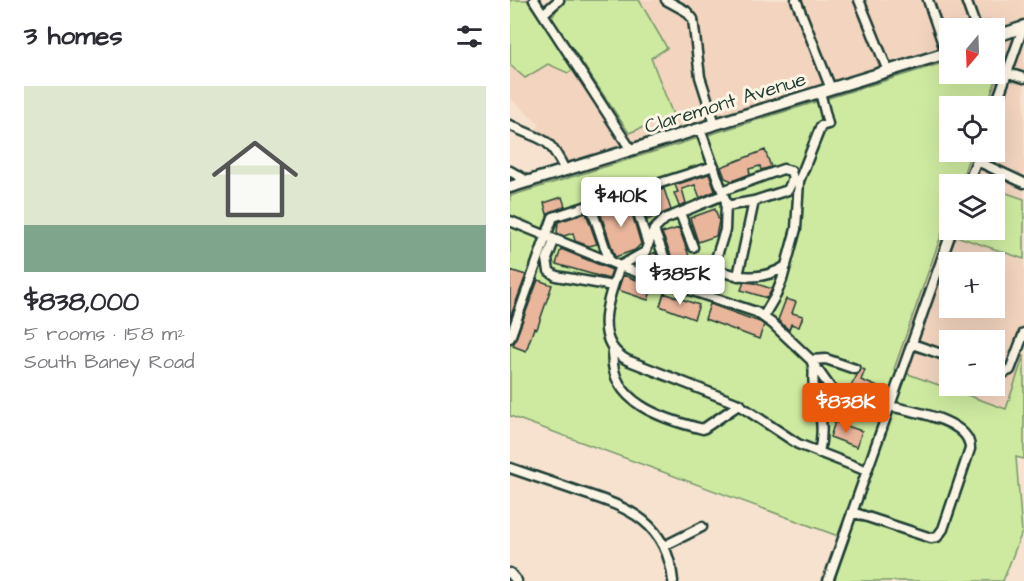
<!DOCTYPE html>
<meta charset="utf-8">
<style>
body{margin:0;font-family:"Architects Daughter",sans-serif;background:#f7f7f7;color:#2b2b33;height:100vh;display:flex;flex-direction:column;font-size:22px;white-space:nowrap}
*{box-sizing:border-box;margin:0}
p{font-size:20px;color:#7c7c81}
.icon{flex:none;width:33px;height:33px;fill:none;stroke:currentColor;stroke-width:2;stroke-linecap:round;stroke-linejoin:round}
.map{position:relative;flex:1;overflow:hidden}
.panel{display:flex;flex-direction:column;background:#fff;width:510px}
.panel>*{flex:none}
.needle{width:39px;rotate:199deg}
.controls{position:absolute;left:429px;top:18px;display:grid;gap:12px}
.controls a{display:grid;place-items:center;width:66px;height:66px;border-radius:0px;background:#fff;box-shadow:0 6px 24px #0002;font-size:30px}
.price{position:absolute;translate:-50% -51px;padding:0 14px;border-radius:6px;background:#fff;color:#222;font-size:20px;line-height:39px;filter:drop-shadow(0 2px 3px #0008)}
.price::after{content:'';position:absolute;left:50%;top:36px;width:18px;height:14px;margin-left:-9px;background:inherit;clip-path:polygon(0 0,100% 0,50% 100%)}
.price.selected{background:#ea580c;color:#fff}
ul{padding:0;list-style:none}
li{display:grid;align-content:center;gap:12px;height:318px;padding:0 24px}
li+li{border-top:2px solid #e1e1e2}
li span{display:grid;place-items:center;height:186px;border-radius:0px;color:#555}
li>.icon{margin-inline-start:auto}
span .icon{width:108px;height:108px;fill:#fffc;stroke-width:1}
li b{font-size:26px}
h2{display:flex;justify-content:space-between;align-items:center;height:72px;padding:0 24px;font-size:26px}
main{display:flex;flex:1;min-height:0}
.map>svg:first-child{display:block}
</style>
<main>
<section class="panel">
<h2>3 homes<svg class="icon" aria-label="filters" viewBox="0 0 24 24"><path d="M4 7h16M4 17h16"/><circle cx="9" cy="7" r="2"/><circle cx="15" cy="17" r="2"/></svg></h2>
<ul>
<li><span style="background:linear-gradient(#dfe7d0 75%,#7fa58c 0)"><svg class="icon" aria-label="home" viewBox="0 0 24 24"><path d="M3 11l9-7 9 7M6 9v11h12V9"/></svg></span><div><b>$838,000</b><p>5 rooms · 158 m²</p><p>South Baney Road</p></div></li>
</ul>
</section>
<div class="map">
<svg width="514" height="581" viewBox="0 0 514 581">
<rect width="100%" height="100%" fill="#f6e2cf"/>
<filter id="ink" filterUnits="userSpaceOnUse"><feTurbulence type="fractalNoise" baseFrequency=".0167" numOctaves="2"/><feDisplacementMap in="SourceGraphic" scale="12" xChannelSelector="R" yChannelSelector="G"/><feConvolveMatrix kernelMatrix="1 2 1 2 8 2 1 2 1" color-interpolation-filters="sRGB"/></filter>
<g filter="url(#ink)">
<path fill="#f2d4bf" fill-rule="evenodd" d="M129,0H514V199L485,189L484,184H471L452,178L461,152H484V106H477L495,52L488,46L485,47L484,28H440L439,61L64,176L45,142L27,129L30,124L0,98V65L15,78L38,64L58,73L64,69L110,136L163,115L141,58L157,48Z
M433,231L514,259V355L496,409L383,369ZM440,262H484V308H440ZM440,340H484V386H440Z"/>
<path fill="#ceeaa0" stroke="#76946a" stroke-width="1.5" d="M0,0H17L64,69L58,73L38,64L15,78L0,65Z
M56,0H129L157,48L141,58L163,115L119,133L42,18L50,4Z
M488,46L495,52L477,106H440V152H461L450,184H440L439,213L384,369L496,409L514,355V459L506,457L512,532L493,581H324L339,540L0,416V196L439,61L440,74H484L485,47Z
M485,189L514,199V259L443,235L445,230H484Z"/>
<path fill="#e9b59b" stroke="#1f3d34" stroke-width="1.5" d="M255,150L261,167L251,170L250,166L239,169L240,174L222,181L215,178L211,167Z
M199,174L205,191L190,198L185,185L172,189L176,203L169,206L164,193L168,192L165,185Z
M154,189L161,210L137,220L131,199L134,198L133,195Z
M52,197L55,206L37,214L34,203Z
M118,200L131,244L125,250L105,257L89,209Z
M205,209L209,221L206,236L188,242L180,218Z
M76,213L87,244L79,246L65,241L63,233L54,236L47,233L48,222Z
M169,228L184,270L169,275L152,233Z
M51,249L102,270L99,279L46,264Z
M145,252L151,266L136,269L133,260Z
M0,270L16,275L0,318Z
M113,275L143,286L138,300L108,290Z
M28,280L42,285L27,329L24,328L16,351L3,346Z
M234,282L244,283L262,289L257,298L231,290Z
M154,293L189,305L184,319L150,306Z
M276,299L286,302L282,313L293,316L289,327L281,324L279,330L268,320Z
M200,304L250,322L254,325L249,339L195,319Z
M351,368L355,370L351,380L368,387L364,397L340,388Z
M325,422L352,431L347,447L320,437Z"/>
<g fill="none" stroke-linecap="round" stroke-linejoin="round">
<g stroke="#1f3d34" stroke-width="13">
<path id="minor" d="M24,0L121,150
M156,0L176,11L183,19L190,77L205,124
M286,0L321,89
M349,0L378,71
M418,0L436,53
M456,0L466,28
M33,14L49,0
M498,73L514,78
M484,110L514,25
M0,125C34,143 36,132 55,170
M190,129L216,202L215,230L204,265L196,273L160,284L110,266C99,296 81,341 117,360L226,403L288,444L357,471
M467,161L514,183
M0,171L19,182
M458,184L470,152
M212,191L273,169L281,171L283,179L278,190L244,201L216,206
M122,193L138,245
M80,204L100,262
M170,213L183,247
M0,221L110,266L135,252L144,230L155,219L213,195
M144,230L164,283
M44,241L37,259L39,271L46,276L103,286
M201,269C228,277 251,282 276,266
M228,276L244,201
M161,284L246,312L263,324L301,360C306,369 302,377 304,387C310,414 315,426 309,453
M253,317L266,295L272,280L286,229L289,181L311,126L318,124L310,92
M0,338L43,217L204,166
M402,344L440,357
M103,350C97,402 152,419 193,429L230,404
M301,360L316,359L345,369
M305,366L327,397L376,415
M484,371L493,373L500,370L514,333
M0,468C23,476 47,484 70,492C120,508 157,522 163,581
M342,512L421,538L427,537L433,529L460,449C461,420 402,411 379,406
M154,546L192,527
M0,573L7,581
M318,581L442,230"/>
</g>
<g stroke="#1f3d34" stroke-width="15">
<path id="major" d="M484,37L514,27
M0,187L440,52"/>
</g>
<use href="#minor" stroke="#fcf5e5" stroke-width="8"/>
<use href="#major" stroke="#fcf5e5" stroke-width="10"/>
</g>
</g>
<g text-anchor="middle" stroke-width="6" stroke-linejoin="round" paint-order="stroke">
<g font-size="20" fill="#1f3d34" stroke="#fcf5e5">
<text transform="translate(215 102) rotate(-17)" y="7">Claremont Avenue</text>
</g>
</g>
</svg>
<div class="controls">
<a><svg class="needle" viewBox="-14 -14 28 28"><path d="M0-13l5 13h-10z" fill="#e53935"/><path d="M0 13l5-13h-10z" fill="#7c7c81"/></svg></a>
<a><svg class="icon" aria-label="locate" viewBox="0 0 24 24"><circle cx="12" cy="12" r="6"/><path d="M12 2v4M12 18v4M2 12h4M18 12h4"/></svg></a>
<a><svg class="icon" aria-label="layers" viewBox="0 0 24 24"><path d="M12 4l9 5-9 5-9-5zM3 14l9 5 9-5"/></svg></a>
<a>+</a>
<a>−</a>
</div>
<b class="price" style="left:111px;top:228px">$410K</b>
<b class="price" style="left:170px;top:306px">$385K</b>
<b class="price selected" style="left:336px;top:434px">$838K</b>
</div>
</main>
